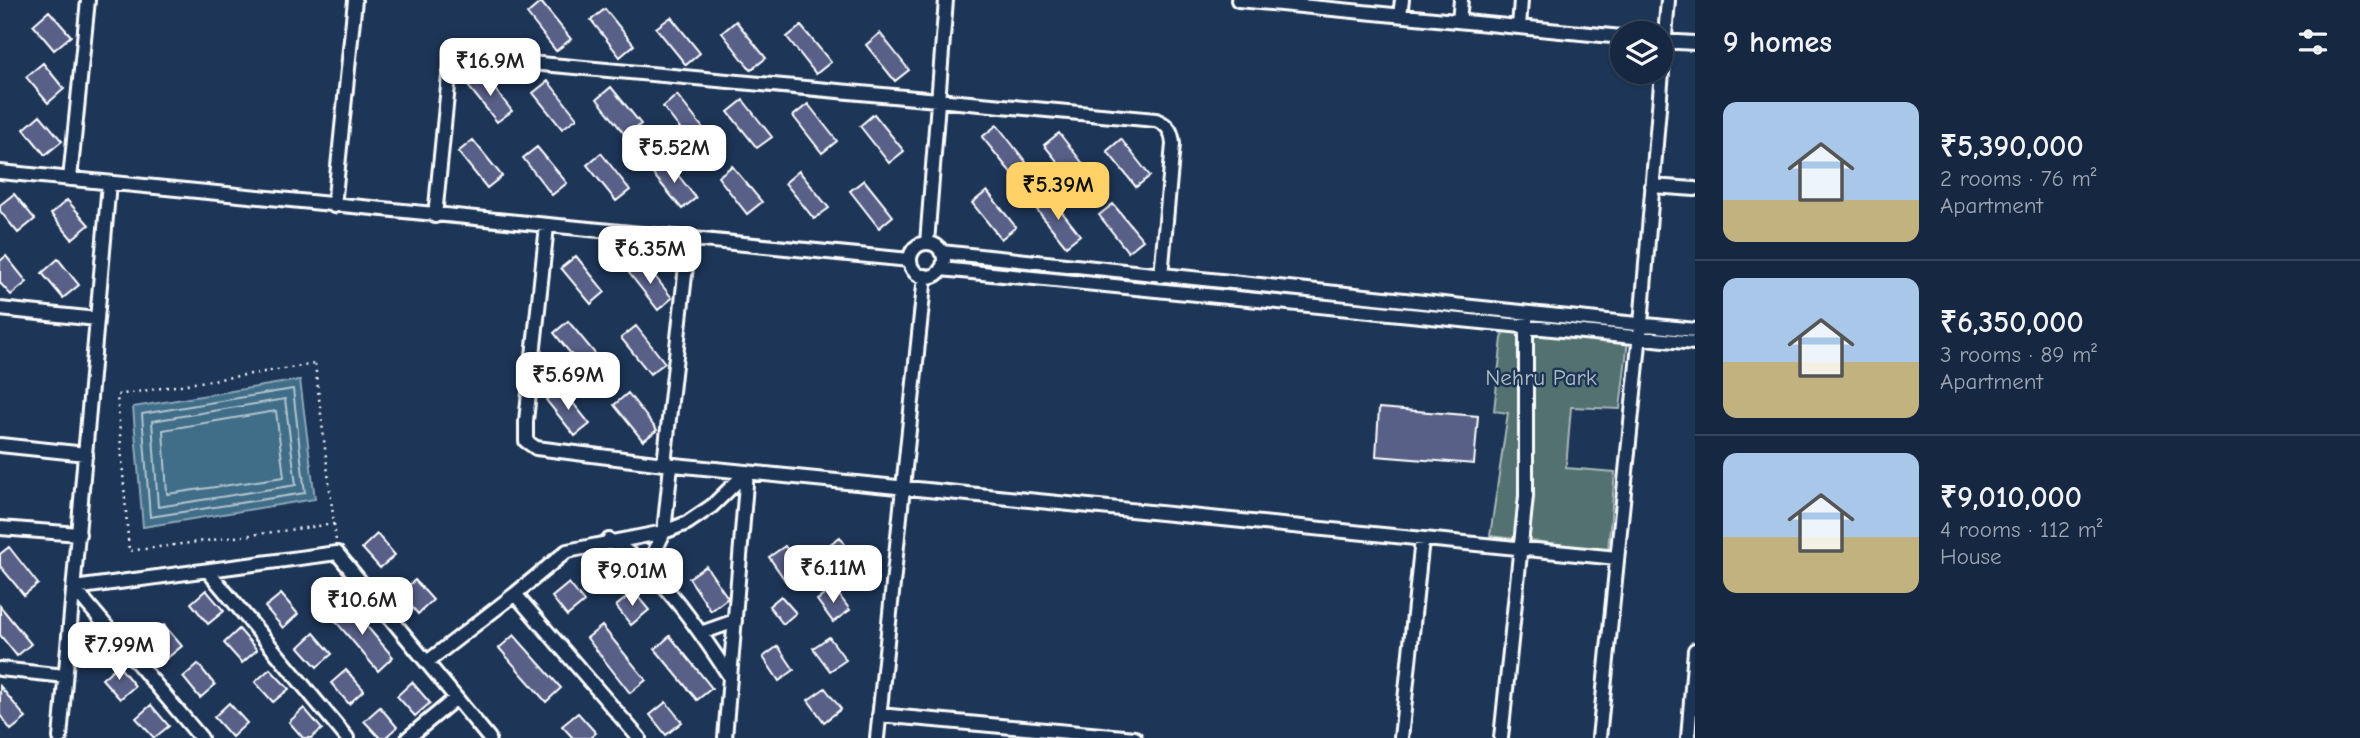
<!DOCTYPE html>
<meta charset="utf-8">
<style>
body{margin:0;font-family:"Comic Neue",sans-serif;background:#1f3048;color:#f1f3f6;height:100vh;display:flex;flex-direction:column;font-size:26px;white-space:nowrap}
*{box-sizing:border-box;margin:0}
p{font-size:23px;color:#9ea6b1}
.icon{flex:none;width:38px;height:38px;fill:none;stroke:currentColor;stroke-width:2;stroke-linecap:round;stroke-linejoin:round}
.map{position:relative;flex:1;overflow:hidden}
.details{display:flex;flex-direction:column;background:#162841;width:665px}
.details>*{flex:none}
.buttons{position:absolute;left:1610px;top:21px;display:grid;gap:14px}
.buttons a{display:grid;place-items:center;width:63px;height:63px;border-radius:50%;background:#162841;box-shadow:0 2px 5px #0004,0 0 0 2px #35445a;font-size:35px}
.price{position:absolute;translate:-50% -60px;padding:0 16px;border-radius:14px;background:#fff;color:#222;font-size:23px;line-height:46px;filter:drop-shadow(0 2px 4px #0008)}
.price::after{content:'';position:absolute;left:50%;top:42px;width:21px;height:16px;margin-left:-10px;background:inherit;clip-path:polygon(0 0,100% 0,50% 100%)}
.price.active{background:#ffd166;color:#111}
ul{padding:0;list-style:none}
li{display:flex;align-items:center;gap:21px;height:175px;padding:0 28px}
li+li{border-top:2px solid #35445a}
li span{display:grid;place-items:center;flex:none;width:196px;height:140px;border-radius:14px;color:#555}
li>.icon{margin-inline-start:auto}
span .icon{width:84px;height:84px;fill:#fffc;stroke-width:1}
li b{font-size:30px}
h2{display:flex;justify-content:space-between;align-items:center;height:84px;padding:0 28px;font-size:30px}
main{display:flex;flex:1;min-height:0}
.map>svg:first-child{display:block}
</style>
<main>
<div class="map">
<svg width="1695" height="738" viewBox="0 0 1695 738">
<rect width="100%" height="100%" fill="#1d3557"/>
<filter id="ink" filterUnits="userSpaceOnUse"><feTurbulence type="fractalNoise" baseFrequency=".0143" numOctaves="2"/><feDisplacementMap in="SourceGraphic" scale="14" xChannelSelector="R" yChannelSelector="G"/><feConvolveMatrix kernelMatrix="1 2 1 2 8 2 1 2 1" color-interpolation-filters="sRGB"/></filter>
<g filter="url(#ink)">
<path fill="#537170" stroke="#a9b8b8" stroke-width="2" d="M1503,329L1628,340L1620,409L1571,407L1566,468L1615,472L1608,550L1490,536L1508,413L1494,411Z"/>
<path fill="#416d88" stroke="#8da7b8" stroke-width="2" d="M300,380L315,499L143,527L133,407Z"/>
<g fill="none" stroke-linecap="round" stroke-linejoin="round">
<path stroke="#b3c5cf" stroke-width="2" d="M293,389L305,493L150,517L142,414Z
M285,399L296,485L158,507L152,421Z
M276,411L284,477L167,494L163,430Z"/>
</g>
<path fill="#596188" stroke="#fff" stroke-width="2" d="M541,2L571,39L556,51L527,14Z
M605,9L634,45L620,57L591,20Z
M49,11L71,36L54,50L33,25Z
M671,17L700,53L686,65L656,28Z
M736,21L766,58L751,70L722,33Z
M801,26L831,62L816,74L787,37Z
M880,33L909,70L895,81L866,45Z
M43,63L64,89L48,103L26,77Z
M483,74L512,111L497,122L468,86Z
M548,81L577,118L562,129L533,93Z
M611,87L641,124L626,136L597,99Z
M677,95L706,132L692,144L663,107Z
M743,100L772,137L757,148L728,112Z
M808,104L837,141L822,153L793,116Z
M874,114L904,151L889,163L860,126Z
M40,115L62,141L45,155L24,129Z
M997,125L1026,162L1012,174L982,137Z
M1059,133L1088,170L1073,181L1044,145Z
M1121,139L1150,176L1136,187L1107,151Z
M473,140L502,176L487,188L458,152Z
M537,147L567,183L552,195L523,158Z
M601,153L630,190L616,201L587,165Z
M667,161L696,198L682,209L652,173Z
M732,166L762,202L747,214L718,177Z
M799,171L829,208L814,219L785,183Z
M864,180L893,216L879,228L850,191Z
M987,191L1016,227L1001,239L972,203Z
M14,194L35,219L18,233L0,211V205Z
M1051,198L1080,235L1066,246L1037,210Z
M67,200L89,225L72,239L51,214Z
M1113,204L1143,240L1128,252L1099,215Z
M6,256L27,282L11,295L0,283V261Z
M576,256L605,292L591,304L561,268Z
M58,259L79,285L63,298L42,273Z
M643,261L672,298L658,310L629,273Z
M568,321L598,357L583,369L554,333Z
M636,326L665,363L650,374L621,338Z
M561,388L590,424L575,436L546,400Z
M628,393L657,430L643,441L614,405Z
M1379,408L1478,416L1474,464L1376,456Z
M377,534L395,555L380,568L362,548Z
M840,537L854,558L837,571L822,550Z
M785,546L801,569L785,580L769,557Z
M9,547L38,584L24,595L0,566V554Z
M706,566L728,598L711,611L689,578Z
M415,580L433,600L418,614L400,593Z
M569,583L584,602L567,616L552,597Z
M834,588L850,610L833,622L817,600Z
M206,590L224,611L208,624L191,603Z
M634,592L649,610L631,625L616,606Z
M281,594L298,614L283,628L265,607Z
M781,596L796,613L783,624L769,606Z
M347,603L393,657L378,671L331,616Z
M0,606L31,644L17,656L0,635Z
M164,625L182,646L166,659L149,638Z
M602,626L646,680L630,693L587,638Z
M239,629L257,650L242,663L224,643Z
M314,633L332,654L317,667L299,647Z
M514,635L561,688L546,702L499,648Z
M670,636L712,688L697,700L655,649Z
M829,637L846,660L830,671L813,648Z
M778,646L794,670L779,681L763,657Z
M198,664L215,685L200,698L183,677Z
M118,665L135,686L120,699L102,679Z
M270,669L289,689L273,702L255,682Z
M346,670L364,690L349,704L331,683Z
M412,682L430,703L415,716L397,696Z
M0,686L26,718L11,730L0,715Z
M825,688L841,709L824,722L808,700Z
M666,702L682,722L666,735L650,715Z
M229,703L247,723L232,737L214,717Z
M151,705L169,726L154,738L136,718Z
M380,707L397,727L385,738H380L364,721Z
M304,708L322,729L311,738H303L289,722Z
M578,713L596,733L590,738H573L562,726Z"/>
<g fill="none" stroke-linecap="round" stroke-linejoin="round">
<g stroke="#fff" stroke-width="18">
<path id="street" d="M1238,0L1622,37
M1400,15L1402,0
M1459,21L1461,0
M1519,27L1521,0
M1661,41L1695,43
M0,172L910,260
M70,179L88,0
M1652,186L1695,189
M334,206L355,0
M435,216L449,76L454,60L465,57L1156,120C1168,125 1172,131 1173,144L1161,276
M547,226L526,421V441L536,448L664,464
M689,239L664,464L1617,558
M927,243L946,0
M910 260a17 17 0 1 1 34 0a17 17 0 1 1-34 0Z
M941,252L1695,330
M941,269L1695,343
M0,309L97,319
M0,445L86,454
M0,528L79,534
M609,540C658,567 700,631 730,677
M646,570L664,532L671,465
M208,571L347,738
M515,594L567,551L664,532L687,523L712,506L747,472
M701,633L735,621
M427,662L515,594L639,738
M0,669L65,676
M879,715L1135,738
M60,738L109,183
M201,738L74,588L337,553L489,738
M408,738L456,698
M725,738L747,472
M877,738L925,276
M1401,738L1422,539
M1501,738L1526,496V320
M1599,738L1641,324L1668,0
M1688,738L1695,650"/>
</g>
<path stroke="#fff" stroke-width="2.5" stroke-dasharray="2 5" stroke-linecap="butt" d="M315,364L334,524L129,551L117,395Z
M334,524L336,541"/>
<use href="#street" stroke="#1d3557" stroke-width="12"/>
</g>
</g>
<g text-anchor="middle" stroke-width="5" stroke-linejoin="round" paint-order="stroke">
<g font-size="23" fill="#b2bfbf" stroke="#1d3557">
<text x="1541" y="385">Nehru Park</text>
</g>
</g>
</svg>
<div class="buttons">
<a><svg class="icon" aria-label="layers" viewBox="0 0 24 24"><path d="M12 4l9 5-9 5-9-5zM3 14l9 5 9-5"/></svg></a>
</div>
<b class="price" style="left:490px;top:98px">₹16.9M</b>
<b class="price" style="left:674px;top:185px">₹5.52M</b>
<b class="price active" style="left:1058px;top:222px">₹5.39M</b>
<b class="price" style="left:650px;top:286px">₹6.35M</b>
<b class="price" style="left:568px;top:412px">₹5.69M</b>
<b class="price" style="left:833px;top:605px">₹6.11M</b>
<b class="price" style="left:632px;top:608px">₹9.01M</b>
<b class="price" style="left:362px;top:637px">₹10.6M</b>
<b class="price" style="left:119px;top:682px">₹7.99M</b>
</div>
<section class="details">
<h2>9 homes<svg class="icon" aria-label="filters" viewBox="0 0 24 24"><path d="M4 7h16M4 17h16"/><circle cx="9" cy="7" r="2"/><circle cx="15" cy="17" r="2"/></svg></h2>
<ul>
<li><span style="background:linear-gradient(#a9c7e8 70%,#c2b280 0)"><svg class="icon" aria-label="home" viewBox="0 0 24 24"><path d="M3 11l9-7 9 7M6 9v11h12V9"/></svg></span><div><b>₹5,390,000</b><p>2 rooms · 76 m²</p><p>Apartment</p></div></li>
<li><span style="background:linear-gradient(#a9c7e8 60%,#c2b280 0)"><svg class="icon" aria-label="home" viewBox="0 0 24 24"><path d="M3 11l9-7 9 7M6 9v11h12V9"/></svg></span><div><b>₹6,350,000</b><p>3 rooms · 89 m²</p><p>Apartment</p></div></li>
<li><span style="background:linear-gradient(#a9c7e8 60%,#c2b280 0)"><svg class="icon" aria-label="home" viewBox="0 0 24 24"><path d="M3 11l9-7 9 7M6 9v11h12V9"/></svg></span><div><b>₹9,010,000</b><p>4 rooms · 112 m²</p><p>House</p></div></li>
</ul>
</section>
</main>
